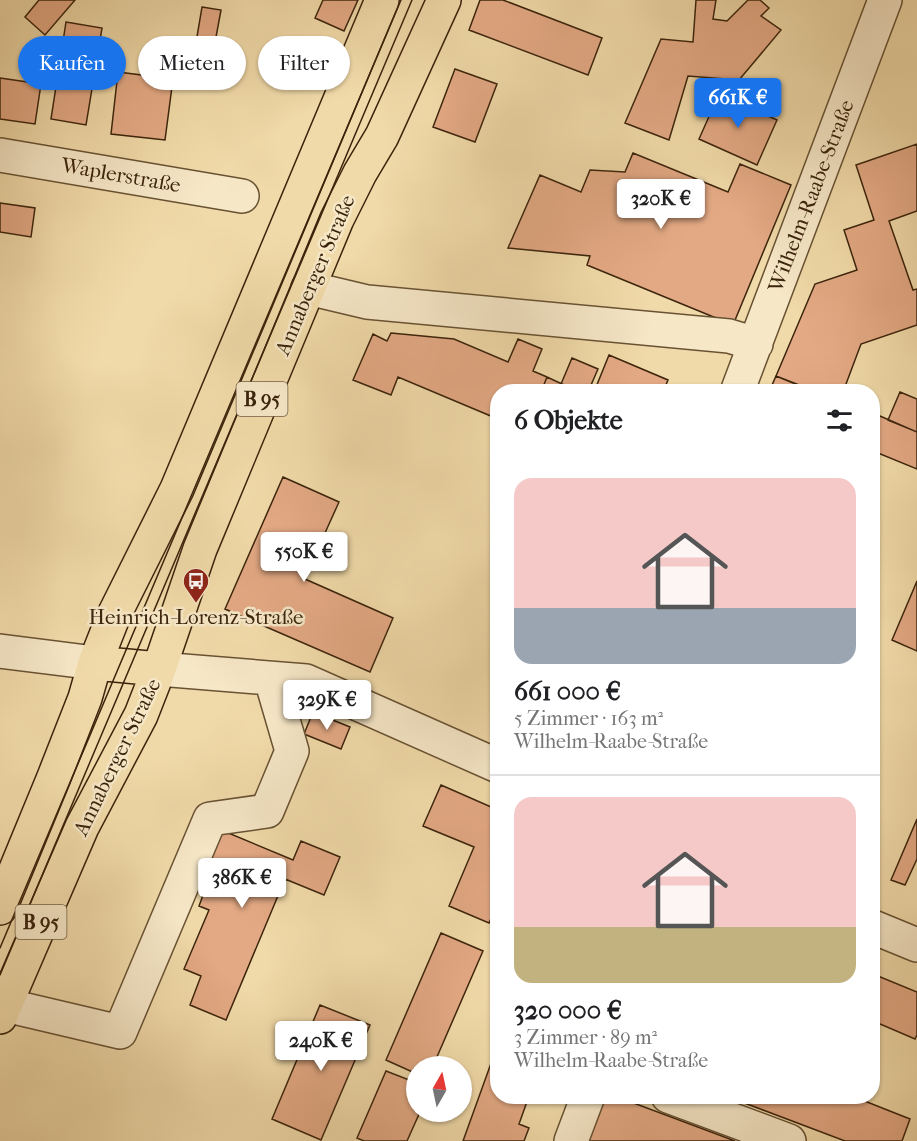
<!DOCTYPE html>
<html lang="de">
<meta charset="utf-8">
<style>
body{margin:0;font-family:"IM FELL French Canon",serif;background:#f6f6f6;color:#202124;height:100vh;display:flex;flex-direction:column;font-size:22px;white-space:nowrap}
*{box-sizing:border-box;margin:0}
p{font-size:20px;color:#757577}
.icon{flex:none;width:33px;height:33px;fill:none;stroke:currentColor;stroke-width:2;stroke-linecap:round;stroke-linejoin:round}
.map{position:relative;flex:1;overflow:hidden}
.side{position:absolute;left:490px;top:384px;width:390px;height:720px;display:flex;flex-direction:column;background:#fff;border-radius:24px;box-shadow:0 2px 4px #0004}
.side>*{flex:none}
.guide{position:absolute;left:18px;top:36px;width:382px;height:54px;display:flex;gap:12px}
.needle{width:39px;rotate:9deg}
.controls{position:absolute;left:406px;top:1056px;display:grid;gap:12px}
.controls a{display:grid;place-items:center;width:66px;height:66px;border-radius:50%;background:#fff;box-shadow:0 2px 4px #0004;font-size:30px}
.price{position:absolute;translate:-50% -51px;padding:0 14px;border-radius:6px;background:#fff;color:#222;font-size:20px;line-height:39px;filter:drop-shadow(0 2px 3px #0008)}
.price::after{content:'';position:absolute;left:50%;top:36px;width:18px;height:14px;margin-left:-9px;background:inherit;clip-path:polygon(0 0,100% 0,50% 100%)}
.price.active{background:#1a73e8;color:#fff}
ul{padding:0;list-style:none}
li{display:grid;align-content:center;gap:12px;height:318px;padding:0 24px}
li+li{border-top:2px solid #e0e0e0}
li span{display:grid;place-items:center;height:186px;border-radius:18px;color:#555}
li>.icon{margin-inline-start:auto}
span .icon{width:108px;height:108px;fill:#fffc;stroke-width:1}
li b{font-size:26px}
h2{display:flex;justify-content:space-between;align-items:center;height:72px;padding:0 24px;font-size:26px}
.chip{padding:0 21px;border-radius:27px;background:#fff;box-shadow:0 2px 4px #0004;font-size:21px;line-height:54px}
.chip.active{background:#1a73e8;color:#fff}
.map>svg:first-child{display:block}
</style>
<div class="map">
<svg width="917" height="1141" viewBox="0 0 917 1141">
<rect width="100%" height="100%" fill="#f1daa9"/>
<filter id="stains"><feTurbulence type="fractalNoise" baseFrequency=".00333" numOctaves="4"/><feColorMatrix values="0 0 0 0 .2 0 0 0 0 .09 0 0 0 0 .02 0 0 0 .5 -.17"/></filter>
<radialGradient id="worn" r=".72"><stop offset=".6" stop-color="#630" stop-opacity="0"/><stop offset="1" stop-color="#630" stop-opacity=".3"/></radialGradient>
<path fill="#e3a984" stroke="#3b240c" stroke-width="1.5" d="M39,0H75L45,35L25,17Z
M323,0H358L344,31L315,18Z
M480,0H503L602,38L588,75L469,30Z
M696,0H716L713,19L727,21L748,0H760L769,8L761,16L781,30L739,80L688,76L669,140L625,123L661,39L693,42Z
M202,7L221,10L209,75L191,72Z
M66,22L102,28L86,125L51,119Z
M455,69L497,84L475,142L433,127Z
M118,72L173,79L165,140L111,134Z
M0,78L41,84L35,124L0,119Z
M719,94L777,120L757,165L699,139Z
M917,144V211L889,221L913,290L917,289V325L861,344L843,392H817L776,376L815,284L857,270L844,230L874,220L856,165Z
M633,153L728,192L740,164L791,185L733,325L587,265L590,256L508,248L540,175L581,192L590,170L625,172Z
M0,203L35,208L31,237L0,232Z
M391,333L454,339L508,362L518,339L542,349L533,371L547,377L541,392H498V419L398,377L391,395L353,380L373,334L387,341Z
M609,355L668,380L663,392H594Z
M572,358L598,369L588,392H580L561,384Z
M776,376L798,385L795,392H769Z
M547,377L577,391V392H541Z
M900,392L917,399V432L888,420Z
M873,413L917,432V469L873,451Z
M283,477L339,502L320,544L327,547L322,558L315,556L305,579L393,618L370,672L225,609Z
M917,581V651L892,640Z
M313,712L350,727L341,749L304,734Z
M441,785L498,810V903L489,923L449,906L474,847L423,826Z
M917,819V859L905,885L891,880Z
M214,827L293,860L301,841L340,857L324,895L285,879L226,1020L190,1005L201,976L184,969L209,910L199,906L205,890L190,883Z
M441,933L483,951L433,1066H417V1074L386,1060Z
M873,974L917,992V1035L915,1039L873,1021Z
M320,1005L370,1025L321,1140L272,1119Z
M498,1044V1096H529L519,1124L529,1128L524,1141H463Z
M386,1071L417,1083V1112H420L407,1141H364L357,1138Z
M598,1096H615L735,1141H582Z
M726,1096H852L910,1119L902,1141H845Z"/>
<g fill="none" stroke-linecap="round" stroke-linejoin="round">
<g stroke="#685233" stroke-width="36">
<path id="minor" d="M0,155L242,196
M308,288L367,302L729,336L756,344
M737,392L885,0
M0,651L95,663
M159,669L306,681L498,766
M873,927L917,945
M5,1005L120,1032L210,819L267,811L292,751L271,679
M668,1096L789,1141
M571,1141L588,1096"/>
</g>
<g stroke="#3b240c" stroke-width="36">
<path id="major" d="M95,663L159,669
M0,908L54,777L85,698L95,663L114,615L177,489L382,0
M0,1017L82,827L141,715L159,669L200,549L337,219L360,173L382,136L444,0"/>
</g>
<use href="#minor" stroke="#f6e7c7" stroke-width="33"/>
<use href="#major" stroke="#f1daa9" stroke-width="33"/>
<path stroke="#3b240c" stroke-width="1.5" d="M0,948L401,0
M0,975L412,0"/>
</g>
<defs>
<g id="bus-pin" transform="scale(1.35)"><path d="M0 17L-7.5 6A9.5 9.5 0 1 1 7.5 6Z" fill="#8f2418" stroke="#f6e7c7"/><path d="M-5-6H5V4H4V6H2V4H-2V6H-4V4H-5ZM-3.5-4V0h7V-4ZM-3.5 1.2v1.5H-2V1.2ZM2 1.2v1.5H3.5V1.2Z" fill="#fff"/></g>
</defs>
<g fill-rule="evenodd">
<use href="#bus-pin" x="196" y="581"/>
</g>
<g text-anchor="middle" stroke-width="5" stroke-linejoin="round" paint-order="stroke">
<g fill="#f6e7c7" stroke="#735e44" stroke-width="1.5">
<rect x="236.5" y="382" width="51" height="34" rx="4.5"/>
<rect x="15.5" y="905" width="51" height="34" rx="4.5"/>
</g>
<g font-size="20" font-weight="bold" fill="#3b240c">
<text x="262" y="406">B 95</text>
<text x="41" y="929">B 95</text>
</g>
<g font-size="21" fill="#3b240c" stroke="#f6e7c7">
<text transform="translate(121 175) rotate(10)" y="7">Waplerstraße</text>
<text transform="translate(811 196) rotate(-69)" y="7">Wilhelm-Raabe-Straße</text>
<text transform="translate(315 275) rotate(-67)" y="7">Annaberger Straße</text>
<text transform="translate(117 757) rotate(-64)" y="7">Annaberger Straße</text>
</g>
<g font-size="21" fill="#3b240c" stroke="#f6e7c7">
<text x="196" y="624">Heinrich-Lorenz-Straße</text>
</g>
</g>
<rect width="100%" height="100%" filter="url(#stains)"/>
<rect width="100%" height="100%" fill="url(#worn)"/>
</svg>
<div class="controls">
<a><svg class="needle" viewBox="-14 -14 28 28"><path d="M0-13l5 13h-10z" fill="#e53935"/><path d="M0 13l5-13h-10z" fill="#757577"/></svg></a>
</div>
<b class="price active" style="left:738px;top:129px">661K €</b>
<b class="price" style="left:661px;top:230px">320K €</b>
<b class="price" style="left:304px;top:583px">550K €</b>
<b class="price" style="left:327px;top:731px">329K €</b>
<b class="price" style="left:242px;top:909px">386K €</b>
<b class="price" style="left:321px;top:1072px">240K €</b>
<div class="guide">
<a class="chip active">Kaufen</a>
<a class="chip">Mieten</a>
<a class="chip">Filter</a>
</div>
<section class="side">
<h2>6 Objekte<svg class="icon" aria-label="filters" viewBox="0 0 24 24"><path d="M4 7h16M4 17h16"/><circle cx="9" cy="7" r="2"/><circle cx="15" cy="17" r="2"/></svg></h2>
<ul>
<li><span style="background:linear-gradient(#f6c9c9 70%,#9aa5b1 0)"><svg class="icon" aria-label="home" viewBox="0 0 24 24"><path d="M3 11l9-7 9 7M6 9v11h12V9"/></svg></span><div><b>661 000 €</b><p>5 Zimmer · 163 m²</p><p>Wilhelm-Raabe-Straße</p></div></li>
<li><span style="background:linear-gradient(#f6c9c9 70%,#c2b280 0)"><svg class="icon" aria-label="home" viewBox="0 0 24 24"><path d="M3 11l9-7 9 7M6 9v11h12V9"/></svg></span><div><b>320 000 €</b><p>3 Zimmer · 89 m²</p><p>Wilhelm-Raabe-Straße</p></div></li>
</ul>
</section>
</div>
